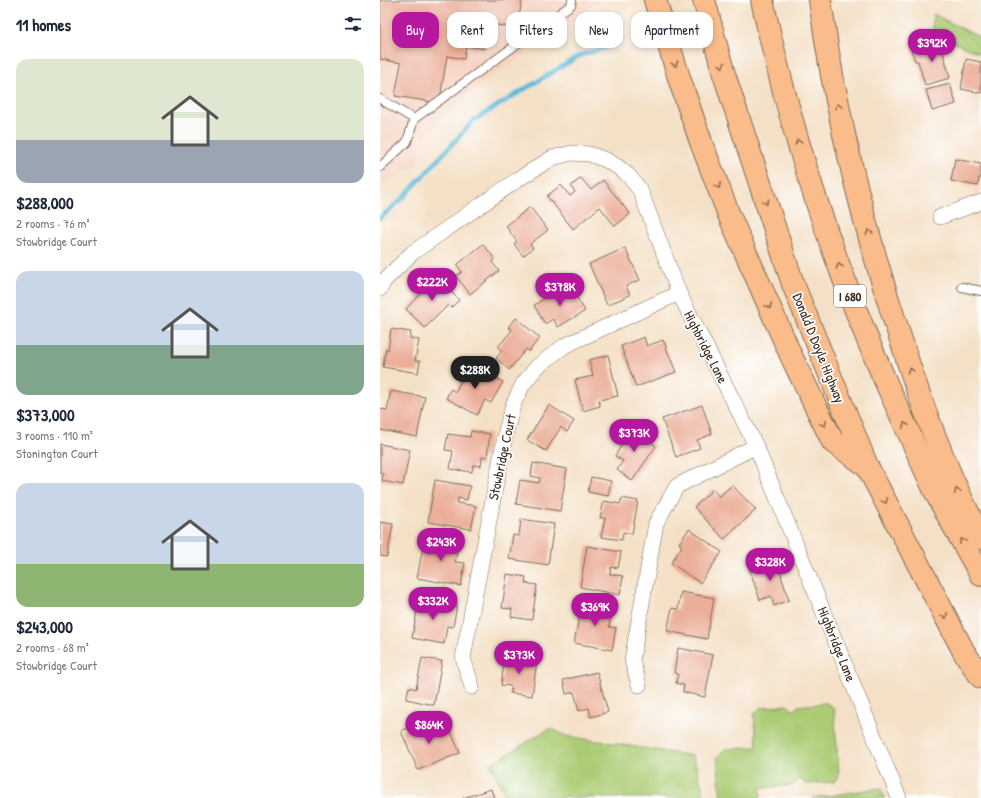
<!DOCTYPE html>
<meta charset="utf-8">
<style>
body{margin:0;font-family:"Patrick Hand",sans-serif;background:#f6f6f7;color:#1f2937;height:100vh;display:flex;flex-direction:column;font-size:15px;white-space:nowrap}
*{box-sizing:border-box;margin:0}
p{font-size:13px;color:#747a83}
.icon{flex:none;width:22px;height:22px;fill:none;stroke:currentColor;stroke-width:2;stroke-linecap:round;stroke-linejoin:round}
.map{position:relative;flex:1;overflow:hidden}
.sheet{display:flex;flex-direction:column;background:#fff;width:380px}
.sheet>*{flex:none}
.banner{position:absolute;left:12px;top:12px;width:380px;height:36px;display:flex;gap:8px}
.price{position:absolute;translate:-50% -34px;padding:0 9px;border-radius:14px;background:#b5179e;color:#fff;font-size:13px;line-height:26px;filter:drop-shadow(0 1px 2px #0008)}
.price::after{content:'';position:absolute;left:50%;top:24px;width:12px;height:9px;margin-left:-6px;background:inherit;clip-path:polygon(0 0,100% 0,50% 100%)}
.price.on{background:#222;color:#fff}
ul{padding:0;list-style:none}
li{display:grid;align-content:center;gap:8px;height:212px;padding:0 16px}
li span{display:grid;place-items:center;height:124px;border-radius:12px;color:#555}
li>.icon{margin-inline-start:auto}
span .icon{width:72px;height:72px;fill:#fffc;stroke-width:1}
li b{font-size:17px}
h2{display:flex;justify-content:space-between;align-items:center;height:48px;padding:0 16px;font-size:17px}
.tag{padding:0 14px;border-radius:12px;background:#fff;box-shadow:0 2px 6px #0003;font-size:14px;line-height:36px}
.tag.on{background:#b5179e;color:#fff}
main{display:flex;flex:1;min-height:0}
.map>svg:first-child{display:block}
</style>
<main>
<section class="sheet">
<h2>11 homes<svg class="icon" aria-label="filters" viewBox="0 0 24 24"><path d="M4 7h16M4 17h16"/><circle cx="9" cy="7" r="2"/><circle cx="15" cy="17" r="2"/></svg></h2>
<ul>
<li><span style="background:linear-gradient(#dfe7d0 65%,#9aa5b1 0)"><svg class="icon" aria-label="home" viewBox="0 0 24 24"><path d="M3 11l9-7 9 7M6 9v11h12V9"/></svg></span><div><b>$288,000</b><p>2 rooms · 76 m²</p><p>Stowbridge Court</p></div></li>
<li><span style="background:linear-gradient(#c9d6e8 60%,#7fa58c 0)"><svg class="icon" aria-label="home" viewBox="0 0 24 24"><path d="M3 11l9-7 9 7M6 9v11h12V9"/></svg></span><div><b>$373,000</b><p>3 rooms · 110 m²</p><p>Stonington Court</p></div></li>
<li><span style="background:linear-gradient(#c9d6e8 65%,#8fb573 0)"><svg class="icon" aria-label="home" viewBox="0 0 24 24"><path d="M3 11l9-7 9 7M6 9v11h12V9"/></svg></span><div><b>$243,000</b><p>2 rooms · 68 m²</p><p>Stowbridge Court</p></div></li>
</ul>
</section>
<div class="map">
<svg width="601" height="798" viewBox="0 0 601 798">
<defs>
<pattern id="park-dots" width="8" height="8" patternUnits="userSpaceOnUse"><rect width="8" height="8" fill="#abcc74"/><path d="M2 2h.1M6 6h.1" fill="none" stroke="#94af64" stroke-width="1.8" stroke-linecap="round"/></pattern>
</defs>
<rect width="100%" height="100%" fill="#fff"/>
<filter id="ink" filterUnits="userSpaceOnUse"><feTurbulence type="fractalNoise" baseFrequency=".025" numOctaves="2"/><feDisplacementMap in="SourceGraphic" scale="8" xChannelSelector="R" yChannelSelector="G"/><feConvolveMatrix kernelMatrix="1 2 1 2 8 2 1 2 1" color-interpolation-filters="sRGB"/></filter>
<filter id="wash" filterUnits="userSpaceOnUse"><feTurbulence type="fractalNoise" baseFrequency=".012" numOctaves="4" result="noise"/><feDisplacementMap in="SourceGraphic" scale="16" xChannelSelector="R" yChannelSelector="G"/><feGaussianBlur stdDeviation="0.9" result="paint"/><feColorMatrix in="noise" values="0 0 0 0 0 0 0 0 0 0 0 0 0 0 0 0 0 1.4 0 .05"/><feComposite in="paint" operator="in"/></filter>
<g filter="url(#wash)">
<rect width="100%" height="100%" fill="#f4e0c6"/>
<path fill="#f5d3c2" d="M0,0H224L180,29L91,91L46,134L41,153L34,167L0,186Z"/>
<path fill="#abcc74" stroke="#737b49" d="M446,703L454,708L459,775L454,782L426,784L419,778L414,785L380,788L381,798H341L337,758L345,749L377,747L374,714L380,708L407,705L414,711L418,706Z
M170,728L186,736L313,756L325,798H189L187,795L181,798H126L111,764Z
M500,788L505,798H433Z"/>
<path fill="url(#park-dots)" stroke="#737b49" d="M553,14L601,38V54L553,34Z"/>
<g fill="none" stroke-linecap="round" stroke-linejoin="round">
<path stroke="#5ab8d8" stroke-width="4.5" d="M0,218L24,197L94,120L199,56L236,44"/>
</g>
<g id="blocks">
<path fill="#ebaf99" d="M0,0H142L137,28L110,24L105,49L86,46L84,59L67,56L61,93L52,102L15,96L21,63L0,59Z
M560,41L570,78L545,85L538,61H535L531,49Z
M586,59L601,62V93L581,89Z
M570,84L576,104L552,111L546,90Z
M575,159L601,164V178H599L598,186L571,181Z
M201,178L211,190L223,180L250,214L235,226L220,207L193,229L167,196L181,185L190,196L195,192L191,186Z
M150,207L168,230L150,244L153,248L143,256L134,244L137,242L126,226Z
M103,244L115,259L112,262L119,271L90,294L76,276L82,272L77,265Z
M245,248L260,280L246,286L250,295L227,305L209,264Z
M55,275L79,300L71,308L68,305L45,328L26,309L43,291L41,289Z
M189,284L205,311L178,327L173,319L165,324L154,305Z
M136,318L160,338L149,351L146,349L129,370L116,358L122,351L118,347L132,330L128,327Z
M11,329L31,332L30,338L39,340L35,361H40L38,373L3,367L6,349L8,350Z
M264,337L267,346L283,340L296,372L256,387L241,346Z
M228,355L238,396L219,400L220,406L203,411L195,380L213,376L209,360Z
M90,364L123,382L111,403L105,400L97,415L66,398L71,389L75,392Z
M11,391L45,397L37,437L0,430V409L7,410Z
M169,405L194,421L187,432L181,427L166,451L147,440Z
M322,405L332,434L317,440L320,448L296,457L282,419Z
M248,427L276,446L252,481L237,470L243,461L235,456L245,440L241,437Z
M91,431L110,434L107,457H102L101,466L93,465L92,472L70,469L73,451L65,450L68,434L90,437Z
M0,444L30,450L23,485L2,481L3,474L0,473Z
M153,463L187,469L180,511L136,504L140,480L159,483L160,478L151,476Z
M211,477L231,481L228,496L208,492Z
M55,480L90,486L87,500L78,498L77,503L96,506L91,529L48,522Z
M352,485L376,510L344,539L314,507L333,489L339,497Z
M242,498L258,501L252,534L243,532L242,540L221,537L225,518H220L224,501L240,504Z
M141,519L174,524L168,565L129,559L133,535L139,536Z
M0,522L13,524L7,557L0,556Z
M309,529L342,552L320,583L291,563L302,546L299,543Z
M45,537L79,543L75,562L85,563L81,586L37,578Z
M207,546L241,552L238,568L231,567L230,574L243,576L240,595L200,587Z
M397,559L402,576H401L409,600L394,606L391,596L380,600L369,568Z
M127,574L146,577L145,583L157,585L152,620L131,617L132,609L122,608Z
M301,592L334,598L327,639L287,631L292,608L298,609Z
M39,599L77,605L73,627L67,626L64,644L32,638Z
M202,602L232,607L229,627L236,628L232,650L194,643Z
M298,648L333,655L325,697L303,692L304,685L296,683L298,674L294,673Z
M125,656L157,661L152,696L130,693L131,686L121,685Z
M42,658L62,661L54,705L26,699L29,687L36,689Z
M217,672L228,712L211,717L209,708L199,711L194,692L186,694L183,680Z
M49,719L56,736L70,730L80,753L38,770L21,731Z
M111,789L114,798H83Z"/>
</g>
</g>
<g filter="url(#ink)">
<use href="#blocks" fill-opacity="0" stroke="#7c6a59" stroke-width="1"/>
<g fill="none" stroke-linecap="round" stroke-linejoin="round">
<g stroke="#7c6a59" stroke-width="10">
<path id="service" d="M0,99L34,119
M0,167L27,142L34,119L191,5L192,0
M582,287L601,291"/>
</g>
<g stroke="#7c6a59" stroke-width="16">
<path id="minor" d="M560,217L601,202
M0,289L4,281L32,253L137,180L172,158L192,153L209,154L226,160L238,167L249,176L260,190L299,293L376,446L519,798
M259,685L252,660L276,523L297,486L376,446
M92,687L83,658L126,431L133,405L143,384L157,367L184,346L299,293"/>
</g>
<g stroke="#7c6a59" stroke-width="24">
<path id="motorway" d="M275,0L300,81L322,145L349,215L413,360L453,442L487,466
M324,0L343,71L413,284L487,466L584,652L601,677
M382,0C414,149 463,293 528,431C538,454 548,477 559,499C573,525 587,550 601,575
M440,0C445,32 449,64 456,95C472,179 495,262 522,343C543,410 568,476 601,538"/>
</g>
<use href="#service" stroke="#fff" stroke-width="8"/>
<use href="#minor" stroke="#fff" stroke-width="15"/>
<use href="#motorway" stroke="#fabc8b" stroke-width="22"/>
</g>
<defs><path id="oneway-chevron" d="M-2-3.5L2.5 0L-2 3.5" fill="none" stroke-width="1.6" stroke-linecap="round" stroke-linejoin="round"/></defs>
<g stroke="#916c4f">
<use href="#oneway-chevron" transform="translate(295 64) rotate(73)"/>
<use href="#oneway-chevron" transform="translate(342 65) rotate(75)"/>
<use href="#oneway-chevron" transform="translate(458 106) rotate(-102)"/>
<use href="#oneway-chevron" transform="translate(418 142) rotate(-106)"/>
<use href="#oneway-chevron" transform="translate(338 186) rotate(69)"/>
<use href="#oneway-chevron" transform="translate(386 202) rotate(72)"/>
<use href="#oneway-chevron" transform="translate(489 232) rotate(-105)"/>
<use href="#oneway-chevron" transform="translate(459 266) rotate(-109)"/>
<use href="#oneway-chevron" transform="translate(389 306) rotate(66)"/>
<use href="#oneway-chevron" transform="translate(530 370) rotate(-108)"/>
<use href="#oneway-chevron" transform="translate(444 424) rotate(64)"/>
<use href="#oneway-chevron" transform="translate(525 425) rotate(-115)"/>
<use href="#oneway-chevron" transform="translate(577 491) rotate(-113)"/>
<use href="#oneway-chevron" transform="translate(505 501) rotate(62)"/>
<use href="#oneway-chevron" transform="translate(582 541) rotate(-119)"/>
<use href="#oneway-chevron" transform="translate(565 616) rotate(62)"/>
</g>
</g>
<g text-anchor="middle" stroke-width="3.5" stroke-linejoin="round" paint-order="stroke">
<rect fill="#fff" stroke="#766a62" stroke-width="1" x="454" y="285" width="32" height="22" rx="3"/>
<g font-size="13" font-weight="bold" fill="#3b2a1e">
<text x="470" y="301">I 680</text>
</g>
<g font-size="14" fill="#3b2a1e" stroke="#fff">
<text transform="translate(326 347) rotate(63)" y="5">Highbridge Lane</text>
<text transform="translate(439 348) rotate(68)" y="5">Donald D Doyle Highway</text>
<text transform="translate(122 457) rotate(-78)" y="5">Stowbridge Court</text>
<text transform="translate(457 644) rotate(68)" y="5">Highbridge Lane</text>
</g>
</g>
</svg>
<b class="price" style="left:552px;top:63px">$392K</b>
<b class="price" style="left:52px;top:302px">$222K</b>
<b class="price" style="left:180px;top:307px">$378K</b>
<b class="price on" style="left:95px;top:390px">$288K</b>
<b class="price" style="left:254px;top:453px">$373K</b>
<b class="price" style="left:61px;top:562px">$243K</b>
<b class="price" style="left:390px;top:582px">$328K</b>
<b class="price" style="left:53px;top:621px">$332K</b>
<b class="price" style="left:215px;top:627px">$369K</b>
<b class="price" style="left:139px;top:675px">$373K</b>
<b class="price" style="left:49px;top:745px">$864K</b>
<div class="banner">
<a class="tag on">Buy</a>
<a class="tag">Rent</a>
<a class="tag">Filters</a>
<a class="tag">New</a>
<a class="tag">Apartment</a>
</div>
</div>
</main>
